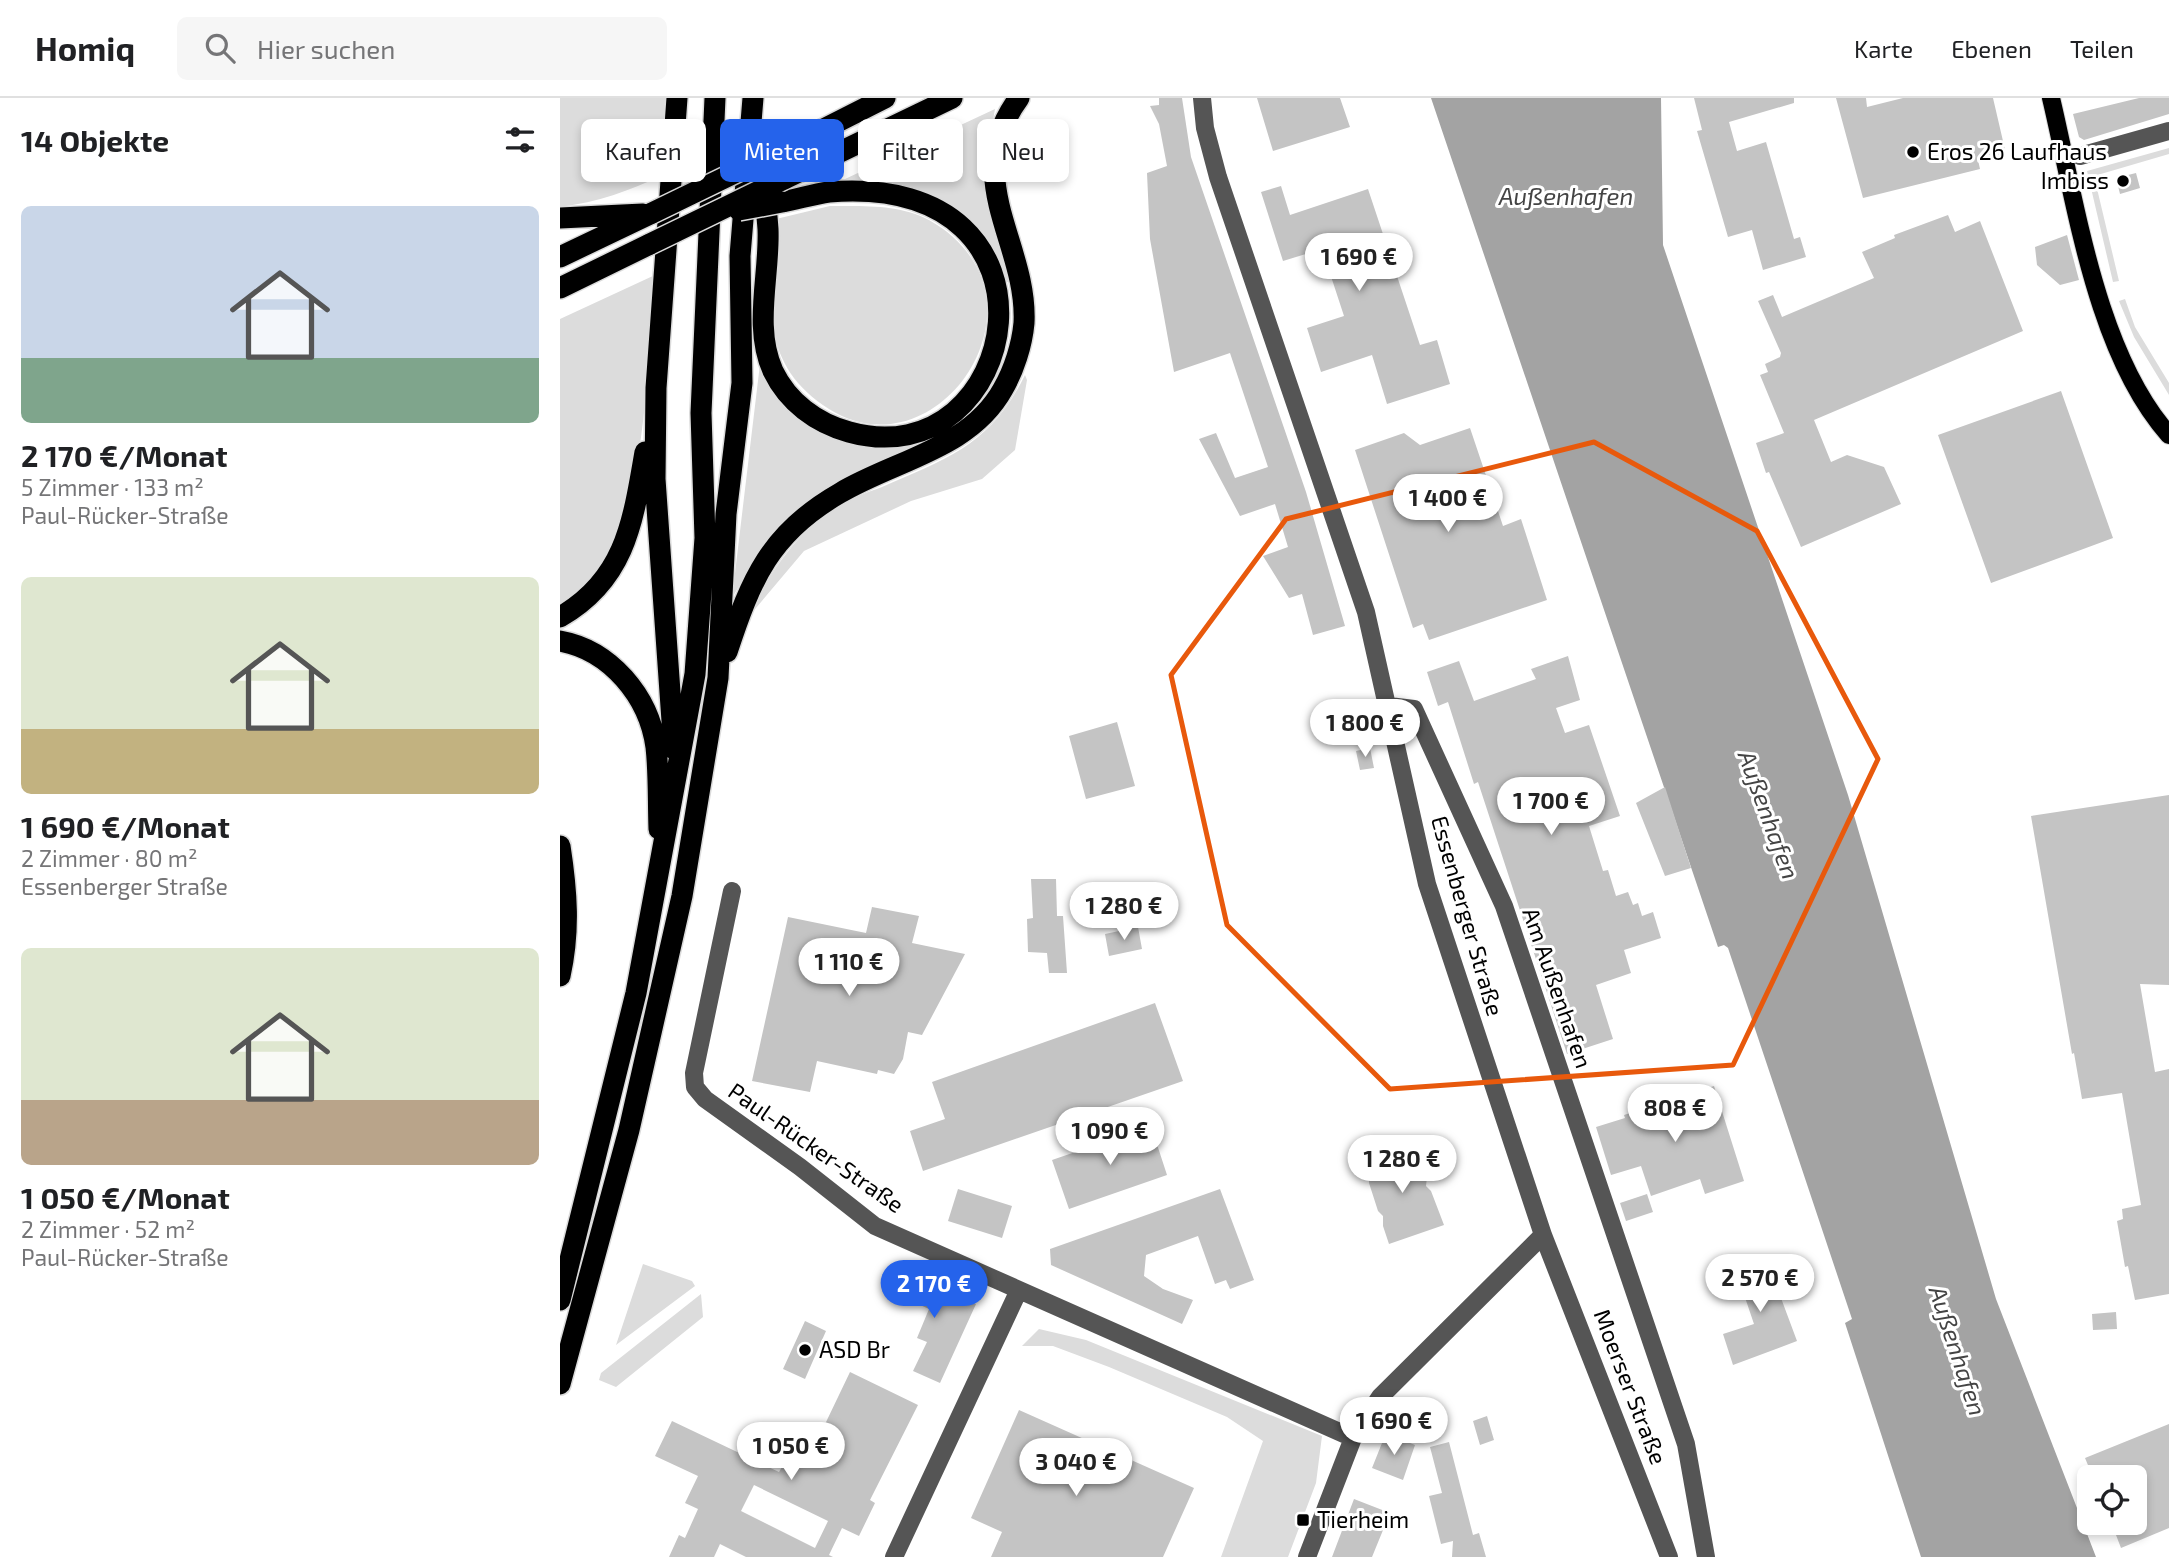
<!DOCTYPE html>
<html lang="de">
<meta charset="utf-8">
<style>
body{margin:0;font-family:"Exo 2",sans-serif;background:#f6f6f6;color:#202124;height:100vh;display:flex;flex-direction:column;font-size:26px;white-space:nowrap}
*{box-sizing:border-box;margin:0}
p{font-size:23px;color:#757577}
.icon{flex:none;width:38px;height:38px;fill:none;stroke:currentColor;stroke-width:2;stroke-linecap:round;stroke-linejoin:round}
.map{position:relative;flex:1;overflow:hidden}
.side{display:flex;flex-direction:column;background:#fff;width:560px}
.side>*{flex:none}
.guide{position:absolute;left:21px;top:21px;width:665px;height:63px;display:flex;gap:14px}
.fabs{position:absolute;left:1517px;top:1367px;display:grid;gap:14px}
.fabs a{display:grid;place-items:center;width:70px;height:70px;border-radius:10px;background:#fff;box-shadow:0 4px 10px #0003;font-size:35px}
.price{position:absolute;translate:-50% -60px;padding:0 16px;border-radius:24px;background:#fff;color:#222;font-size:23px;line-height:46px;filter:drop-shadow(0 2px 4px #0008)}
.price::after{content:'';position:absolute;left:50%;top:42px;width:21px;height:16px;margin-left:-10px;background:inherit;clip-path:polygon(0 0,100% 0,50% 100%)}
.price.current{background:#2563eb;color:#fff}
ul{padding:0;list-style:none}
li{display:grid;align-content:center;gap:14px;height:371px;padding:0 21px}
li span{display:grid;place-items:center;height:217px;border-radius:10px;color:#555}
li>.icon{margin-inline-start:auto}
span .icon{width:126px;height:126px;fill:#fffc;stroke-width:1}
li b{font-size:30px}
h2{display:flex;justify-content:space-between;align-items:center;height:84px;padding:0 21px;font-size:30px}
.tag{padding:0 24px;border-radius:10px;background:#fff;box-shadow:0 4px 10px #0003;font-size:24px;line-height:63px}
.tag.current{background:#2563eb;color:#fff}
header{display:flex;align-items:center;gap:42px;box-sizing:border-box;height:98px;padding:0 35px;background:#fff;border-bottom:2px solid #e0e0e0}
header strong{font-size:33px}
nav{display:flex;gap:38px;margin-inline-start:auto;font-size:24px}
.search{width:490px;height:63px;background:#f6f6f6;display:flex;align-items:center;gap:18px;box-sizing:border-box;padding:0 24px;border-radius:10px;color:#757577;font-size:26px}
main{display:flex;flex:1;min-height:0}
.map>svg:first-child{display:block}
</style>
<header>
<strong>Homiq</strong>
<div class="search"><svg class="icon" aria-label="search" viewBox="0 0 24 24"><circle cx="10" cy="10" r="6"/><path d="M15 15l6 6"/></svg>Hier suchen</div>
<nav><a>Karte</a><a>Ebenen</a><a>Teilen</a></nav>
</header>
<main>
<section class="side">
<h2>14 Objekte<svg class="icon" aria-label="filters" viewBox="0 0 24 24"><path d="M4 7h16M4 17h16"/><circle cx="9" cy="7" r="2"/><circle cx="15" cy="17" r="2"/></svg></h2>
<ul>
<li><span style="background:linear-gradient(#c9d6e8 70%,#7fa58c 0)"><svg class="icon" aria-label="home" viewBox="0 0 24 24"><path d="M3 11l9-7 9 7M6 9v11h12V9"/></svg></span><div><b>2 170 €/Monat</b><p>5 Zimmer · 133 m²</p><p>Paul-Rücker-Straße</p></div></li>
<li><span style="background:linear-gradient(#dfe7d0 70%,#c2b280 0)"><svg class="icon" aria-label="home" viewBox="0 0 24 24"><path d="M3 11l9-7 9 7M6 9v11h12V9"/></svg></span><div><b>1 690 €/Monat</b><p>2 Zimmer · 80 m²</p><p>Essenberger Straße</p></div></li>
<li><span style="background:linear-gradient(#dfe7d0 70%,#b9a48a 0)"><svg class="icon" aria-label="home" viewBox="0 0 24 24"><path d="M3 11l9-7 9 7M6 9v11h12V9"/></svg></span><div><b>1 050 €/Monat</b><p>2 Zimmer · 52 m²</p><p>Paul-Rücker-Straße</p></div></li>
</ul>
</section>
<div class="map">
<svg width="1609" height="1459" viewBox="0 0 1609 1459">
<rect width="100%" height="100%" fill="#fff"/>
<path fill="#dcdcdc" d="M0,0H105L103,77C69,93 38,104 0,109Z
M435,11L426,62L430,115L450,184H445C416,107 361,83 282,87L285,81Z
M1609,50V56L1534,78L1559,183L1553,184L1527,73Z
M270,108C301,108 340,106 369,122C502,197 380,381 269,311C236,290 219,265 212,227C207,199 215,150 216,121Z
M95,177C87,265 87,387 46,466C37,483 14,498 0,511V221Z
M1565,201L1575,229L1609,285V297L1574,239L1559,203Z
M200,266C215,281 262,333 278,340C337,368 403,326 434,277L439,279L425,303L400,326L367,346L315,368L185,478L172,500Z
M465,277L467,282L455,352L422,381L351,403L244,453L185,523C207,479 232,440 273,410C287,401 306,395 322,389C389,360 431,346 465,277Z
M83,1166L132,1183L135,1188L56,1247Z
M141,1196L143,1219L56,1289L39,1282L41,1275Z
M479,1231L526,1242L762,1338L756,1385L728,1459H661L703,1343L667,1319L549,1269L493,1248H462Z"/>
<path fill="#a3a3a3" d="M871,0H1101L1103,147L1288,697L1436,1201L1536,1459H1361L1285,1225L1292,1221L1168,850L1164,847L1158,849Z"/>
<path fill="#c4c4c4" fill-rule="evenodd" d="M599,0H622L631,59L746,394L785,528L753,537L742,496L729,500L703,458L728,449L715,406L680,418L639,341L656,335L675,380L708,369L670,255L614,274L590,141L587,75L607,68L599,26L590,8L599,7Z
M697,0H780L790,29L713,53Z
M1134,0H1234V5L1169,24L1177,53L1206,44L1234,141L1240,139L1246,159L1203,172L1192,132L1168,139L1137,33L1142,32Z
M1276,0H1306L1307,9L1343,0H1433L1446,56L1418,62L1420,71L1303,100Z
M1579,0H1609V16L1524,42L1519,39L1513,16Z
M1576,75L1580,90L1560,96L1556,80Z
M721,88L730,117L808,91L860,247L877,242L890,286L827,306L812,257L761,274L747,230L784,218L762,151L723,163L701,94Z
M1388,117L1395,134L1420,123L1463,233L1254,322L1271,364L1287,357L1324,369L1341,406L1241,449L1209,374L1206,375L1196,345L1224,335L1200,277L1208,274L1205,266L1220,259L1221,255L1198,203L1213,197L1222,219L1314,180L1302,154L1335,140L1334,137Z
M1507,137L1519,182L1500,187L1477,167L1475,149Z
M1501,293L1553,440L1431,485L1378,337Z
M910,330L943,428L961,421L987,502L869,542L863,526L853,530L795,352L844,335L860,347Z
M1008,558L1020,602L996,610L1005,635L1029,627L1060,718L1029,728L1043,773L1048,772L1056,798L1068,794L1073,807L1078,805L1082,818L1093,814L1101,840L1064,852L1071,875L1036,887L1053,941L1007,956L918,684L914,686L888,604L878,608L867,574L899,563L914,603L976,581L971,571Z
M557,624L575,688L526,701L509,638Z
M810,650L814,670L800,672L796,653Z
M1105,689L1131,770L1105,778L1076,705Z
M1609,697V887L1580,886L1595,974L1609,971V1196L1575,1202L1568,1168L1565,1169L1557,1123L1563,1121L1562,1111L1581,1107L1562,995L1522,1001L1514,955L1512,956L1471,718Z
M471,781H496L497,818H503L507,875H489L487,855L468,854L467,821L473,820Z
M312,809L359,818L352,845L405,856L362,937L348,934L343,961L334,976L318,972L317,976L257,963L250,994L192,983L228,819L306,835Z
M578,829L582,851L549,858L545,836Z
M595,905L623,983L363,1073L350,1033L385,1021L372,984Z
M1154,988L1184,1083L1145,1096L1140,1081L1091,1098L1081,1068L1051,1077L1036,1029L1065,1020L1064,1017Z
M591,1028L607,1077L509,1111L492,1062Z
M853,1045L857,1053L856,1060L862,1065L861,1074L867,1079L866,1088L871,1093L884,1127L829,1146L823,1128V1118L818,1113L809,1085V1077L803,1070L804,1062L830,1057Z
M398,1091L452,1108L442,1140L388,1123Z
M660,1091L694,1182L670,1191L666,1182L655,1186L638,1138L586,1157L584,1178L603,1191L633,1202L622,1226L491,1167L490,1151Z
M1087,1096L1093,1114L1066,1123L1060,1105Z
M1205,1157L1237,1243L1173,1267L1163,1236L1194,1226L1174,1167Z
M333,1168L416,1206L380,1285L353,1273L367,1244L357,1240L369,1211L323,1190Z
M1556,1214L1557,1231L1533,1232L1532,1216Z
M245,1223L266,1233L245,1281L223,1271Z
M290,1274L358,1307L310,1402L315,1405L299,1438L282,1430L269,1457L273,1459H186L160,1446L154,1459H109L119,1437L125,1440L138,1411L125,1405L138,1378L95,1358L112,1323L219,1374L226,1362L244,1370ZM194,1387L268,1423L255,1450L181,1413Z
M459,1312L634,1390L603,1459H431L442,1434L411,1420Z
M927,1318L934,1342L920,1347L913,1323Z
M1609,1326V1430L1561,1450L1551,1424H1575V1379H1533L1525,1360Z
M826,1335L855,1347L843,1382L812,1370Z
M889,1344L913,1437L919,1435L926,1459H892L893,1443L881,1446L869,1398L882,1395L870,1349Z
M794,1401L830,1415L812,1459H772Z"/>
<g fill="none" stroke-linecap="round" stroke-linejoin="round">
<g stroke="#dbdbdb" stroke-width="20">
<path id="major" d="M1491,0C1516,105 1536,255 1609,337"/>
</g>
<g stroke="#dbdbdb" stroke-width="24">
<path id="highway" d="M199,47C202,75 206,103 208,131C210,177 193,229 213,273C228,304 256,325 289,334C462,382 521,74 269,94C254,96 238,101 222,104
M226,50L325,0
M224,81L392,0
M0,120L83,116
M0,159L92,115
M0,190L90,146
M0,519C66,481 73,423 85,354
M0,543C50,552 89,598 96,649C99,676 98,704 99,731
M167,554C191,481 210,435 280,395C335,362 410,351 443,291C454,272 462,247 464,225C468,145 399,81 459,0
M114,651L95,381L96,290L117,0
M0,748C7,793 10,833 0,878
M0,1202L76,895L135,576L145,440L141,315L155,0
M0,1286L69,1032L122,798L158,580L166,416L182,285L180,158L193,0"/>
</g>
<path stroke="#555" stroke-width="18" d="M642,0L645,30L658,79L806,514L867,786L983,1137L1109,1459
M1520,58L1609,33
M829,608L854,611L944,808L1126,1346L1146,1459
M172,793L134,975L135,989L145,1001L240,1069L315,1128L793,1340
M334,1459L458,1194
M747,1459L793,1340L820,1299L983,1137"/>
<use href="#major" stroke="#000" stroke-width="18"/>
<use href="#highway" stroke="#000" stroke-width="21"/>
<g stroke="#dbdbdb" stroke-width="24" stroke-linecap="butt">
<path id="highway-bridge" d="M179,112L222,104
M92,115L226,50
M90,146L224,81"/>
</g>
<use href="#highway-bridge" stroke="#000" stroke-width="21"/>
</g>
<path fill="none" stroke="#e8590c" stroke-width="5" stroke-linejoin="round" d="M1034,344L1197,433L1318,661L1173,967L830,991L667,827L611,577L726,421Z"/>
<g fill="#000" stroke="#fff" stroke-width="2.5">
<circle cx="1353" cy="54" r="7"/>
<circle cx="1563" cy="83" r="7"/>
<circle cx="245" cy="1252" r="7"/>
<rect x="736" y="1415" width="14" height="14" rx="3.5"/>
</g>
<g text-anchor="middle" stroke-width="6" stroke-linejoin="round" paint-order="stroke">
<g font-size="23" fill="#000" stroke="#fff" text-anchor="start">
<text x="1367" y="62">Eros 26 Laufhaus</text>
<text x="1549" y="91" text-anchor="end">Imbiss</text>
<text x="259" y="1260">ASD Br</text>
<text x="757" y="1430">Tierheim</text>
</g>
<g font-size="23" fill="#000" stroke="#fff">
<text transform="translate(907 818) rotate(74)" y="8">Essenberger Straße</text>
<text transform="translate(997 890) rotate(71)" y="8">Am Außenhafen</text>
<text transform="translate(256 1050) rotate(35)" y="8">Paul-Rücker-Straße</text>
<text transform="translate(1070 1289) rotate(69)" y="8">Moerser Straße</text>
</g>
<g font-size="24" font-style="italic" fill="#444" stroke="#fff">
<text x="1006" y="107">Außenhafen</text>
<text transform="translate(1208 717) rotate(70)" y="8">Außenhafen</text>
<text transform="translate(1397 1253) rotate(72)" y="8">Außenhafen</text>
</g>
</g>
</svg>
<div class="fabs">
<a><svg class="icon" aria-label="locate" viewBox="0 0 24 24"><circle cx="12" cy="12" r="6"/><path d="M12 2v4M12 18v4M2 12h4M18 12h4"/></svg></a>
</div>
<b class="price" style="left:799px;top:195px">1 690 €</b>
<b class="price" style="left:888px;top:436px">1 400 €</b>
<b class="price" style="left:805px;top:661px">1 800 €</b>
<b class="price" style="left:991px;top:739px">1 700 €</b>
<b class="price" style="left:564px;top:844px">1 280 €</b>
<b class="price" style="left:289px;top:900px">1 110 €</b>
<b class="price" style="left:1115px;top:1046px">808 €</b>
<b class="price" style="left:550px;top:1069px">1 090 €</b>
<b class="price" style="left:842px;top:1097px">1 280 €</b>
<b class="price" style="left:1200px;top:1216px">2 570 €</b>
<b class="price current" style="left:374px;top:1222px">2 170 €</b>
<b class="price" style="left:834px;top:1359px">1 690 €</b>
<b class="price" style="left:231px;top:1384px">1 050 €</b>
<b class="price" style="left:516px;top:1400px">3 040 €</b>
<div class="guide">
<a class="tag">Kaufen</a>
<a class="tag current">Mieten</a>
<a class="tag">Filter</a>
<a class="tag">Neu</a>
</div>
</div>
</main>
